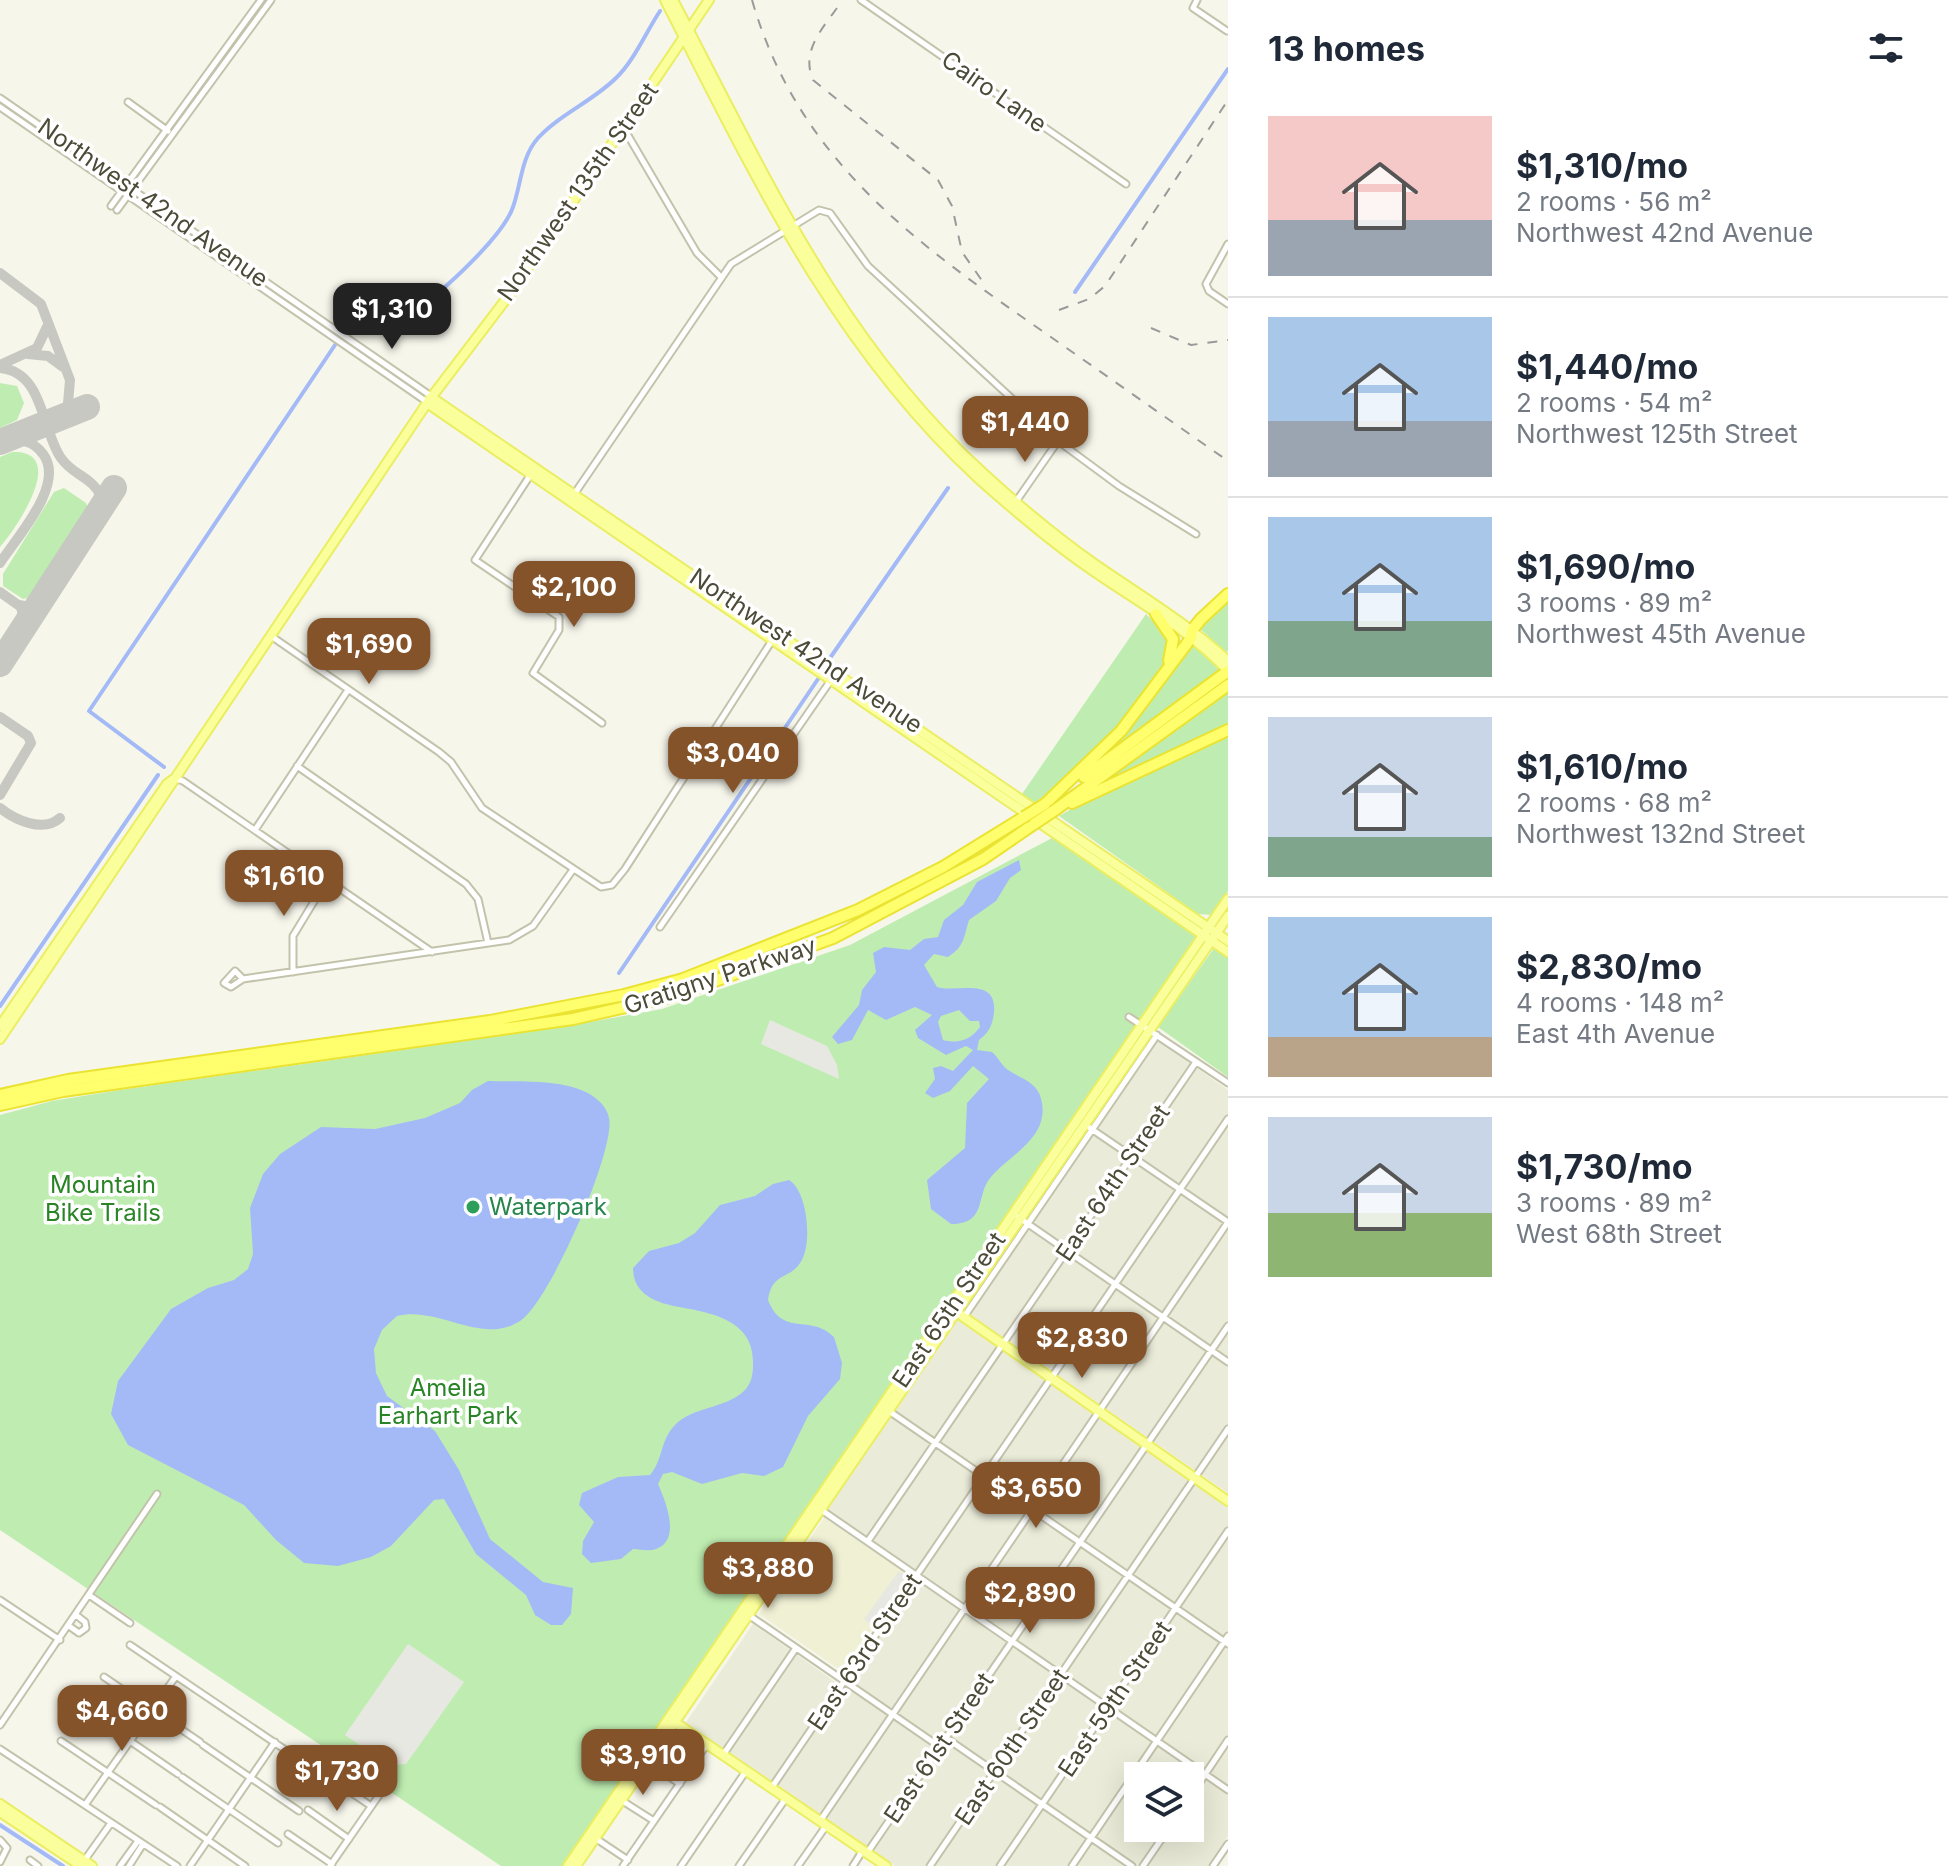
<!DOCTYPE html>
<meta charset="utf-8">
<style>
body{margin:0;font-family:Inter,sans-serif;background:#f6f6f7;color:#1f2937;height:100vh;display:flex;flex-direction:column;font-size:30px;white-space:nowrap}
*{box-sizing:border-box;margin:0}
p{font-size:26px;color:#747a83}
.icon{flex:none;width:44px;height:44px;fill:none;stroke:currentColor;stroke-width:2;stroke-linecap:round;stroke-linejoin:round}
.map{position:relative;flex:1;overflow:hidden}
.side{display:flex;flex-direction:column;background:#fff;width:720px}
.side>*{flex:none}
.buttons{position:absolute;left:1124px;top:1762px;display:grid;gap:16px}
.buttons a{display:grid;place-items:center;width:80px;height:80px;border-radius:0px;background:#fff;box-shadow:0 8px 32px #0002;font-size:40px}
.price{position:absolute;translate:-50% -68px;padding:0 18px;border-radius:16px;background:#84532a;color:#fff;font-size:26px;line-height:52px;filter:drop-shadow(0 2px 4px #0008)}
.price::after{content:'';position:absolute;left:50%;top:48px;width:24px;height:18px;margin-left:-12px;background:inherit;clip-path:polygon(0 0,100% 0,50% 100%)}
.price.selected{background:#222;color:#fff}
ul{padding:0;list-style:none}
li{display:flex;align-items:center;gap:24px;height:200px;padding:0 40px}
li+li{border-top:2px solid #e0e1e3}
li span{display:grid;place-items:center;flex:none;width:224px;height:160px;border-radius:0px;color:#555}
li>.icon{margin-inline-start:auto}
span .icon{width:96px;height:96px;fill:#fffc;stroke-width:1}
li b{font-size:34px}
h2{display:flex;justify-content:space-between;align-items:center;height:96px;padding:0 40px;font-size:34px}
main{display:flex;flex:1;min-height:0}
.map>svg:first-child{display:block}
</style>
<main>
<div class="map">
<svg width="1228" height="1866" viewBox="0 0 1228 1866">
<rect width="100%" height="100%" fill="#f6f6eb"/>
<path fill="#ebebd9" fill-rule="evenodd" d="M1157,1040L1228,1090V1493L970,1315Z
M957,1318L1228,1507V1836L1208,1866H895L685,1724L753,1624L844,1688L922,1574L825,1509ZM1138,1776H1190V1828H1138Z"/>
<path fill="#eff0d4" d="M824,1518L909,1575L843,1672L759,1614Z"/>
<path fill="#bfedb1" d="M0,383L17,386L24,403L17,420L0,428Z
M12,452C70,450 16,529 0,547V457Z
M64,488L86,503L89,510L33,597L23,599L3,586V574L54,492Z
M1228,598V651L1226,652L1198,627Z
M1146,614L1170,639C1165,698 1081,771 1034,803L1022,794Z
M1191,643L1223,669L1097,761Z
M1228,693V728L1088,793Z
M1228,732V891L1213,915L1198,914L1059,816L1110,787Z
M1054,837L1198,935L562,1866H501L0,1530V1115L52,1101L120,1090L562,1027L662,1009L850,945Z
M1214,948L1228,957V1077L1158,1027Z"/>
<path fill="#e8e8e2" d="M770,1020L827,1046L837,1065L839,1079L761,1044Z
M899,1571L907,1577L873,1626L864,1619Z
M408,1644L464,1682L406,1764L389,1765L345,1735Z"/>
<path fill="#a4baf7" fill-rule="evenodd" d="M1019,860L1021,870L1010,878L996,901L969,920C964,937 964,947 948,957L934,954L924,965L937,987C957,993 997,976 994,1012C993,1024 989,1033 979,1040L977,1050L992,1052C998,1057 1002,1066 1008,1070C1023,1080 1039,1082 1042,1103C1048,1139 1009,1155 991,1177C975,1195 988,1224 951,1224L931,1209L927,1180L965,1148L967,1103L989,1079L973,1066L950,1091L933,1098L925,1093L935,1079L933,1068L941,1066L953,1071L973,1050L966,1046L946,1055L918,1038L915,1030L932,1015L915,1007L886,1020L868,1010L852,1040L838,1044L832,1037L859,1005L862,990L876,972L873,953L884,947L910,950L924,939L938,937L944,920L963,905L977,882ZM959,1010L970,1021H979L980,1027C970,1040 959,1044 943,1040L938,1022L941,1016Z
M488,1081C520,1082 576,1077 600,1102C604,1106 608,1112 609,1118C616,1150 549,1303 520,1321C481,1346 440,1306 397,1316L382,1330L374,1349L376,1373L387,1396L435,1431L459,1470L490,1539L543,1582L573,1588L571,1614L562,1625H551L535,1615L526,1595L476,1554L444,1499L434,1500L391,1546L371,1557L338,1566L304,1563L276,1540L244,1505L128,1445L111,1414L118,1381L171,1309L208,1288L234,1280L248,1269L253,1254L250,1208L263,1174L280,1154L321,1127L375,1129L425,1118L460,1103L472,1090Z
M789,1180C808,1191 813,1246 800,1263C789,1280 772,1272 768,1300C783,1338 810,1313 834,1337L842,1363L840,1379L808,1416L783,1467L764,1476L742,1473L702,1484L672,1472L663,1474L658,1484C665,1500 684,1544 652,1550C646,1551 639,1549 633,1549L621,1559L591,1563L582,1554L583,1541L594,1522L579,1505L582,1493L618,1477L650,1475C664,1459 659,1439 678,1422C698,1406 726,1408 744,1391C752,1383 753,1374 753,1363C754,1321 713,1313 679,1307C657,1303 633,1295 633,1268L649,1251L679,1243L695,1233L720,1205L755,1196L773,1184Z"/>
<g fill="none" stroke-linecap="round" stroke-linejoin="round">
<path stroke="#a4baf7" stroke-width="4" d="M1075,292L1228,69
M347,329C372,310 406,319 432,298C454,280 504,234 513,207C521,185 521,157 538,138C560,114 593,101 616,78C634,61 646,32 660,11
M830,658L948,488
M164,767L89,711L335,345
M619,973L818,679
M0,1006L158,775
M0,1825L63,1866"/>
<path stroke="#c8c8c2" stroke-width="10" d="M0,273L41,304L70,380L67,415
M28,354L48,356L63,367
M0,365L37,348L47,327
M0,368C44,372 41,429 61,458C75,478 91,473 105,503
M0,563C17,537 66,484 43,454C33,440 19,439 4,441
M0,592L21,607L25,625
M19,605L29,607L41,602
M0,717L28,736L31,743L0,795
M0,808C15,820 43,833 60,818"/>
<path stroke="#c8c8c2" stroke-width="26" d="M0,442L87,407
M0,664L114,488"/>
<g stroke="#c3c3ac" stroke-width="9">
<path id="minor" d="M861,0L1126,184
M1197,0L1193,8L1227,31
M0,98L431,396
M128,102L168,131
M0,107L427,402
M623,127L697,253L721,277
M111,206L261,0
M117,210L271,0
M1228,244L1206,284L1209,291L1228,304
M531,474L475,560L559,617V630L533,673L602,723
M575,493L731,264L819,210L830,213L868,266L1058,441L1119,486L1196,534
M1015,503L1058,441
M271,636L439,752L451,762L482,808L601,887L612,885L625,869L773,639
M297,766L466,884L478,899L488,943
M176,779L183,781L432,952
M255,830L348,690
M660,927L831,680
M293,972V936L327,880
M243,979L235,971L224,983L231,987L243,979L509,940L533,926L572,871
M1129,1017L1228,1083
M1090,1128L1228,1222
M1018,1217L1228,1362
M964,1317L1157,1035
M886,1409L1228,1644
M820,1509L1228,1790
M868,1541L1196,1062
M89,1595L130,1623
M0,1600L60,1640
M747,1614L940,1747
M69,1626L79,1633L86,1628L85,1622L76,1615
M130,1645L324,1776
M104,1677L200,1742
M82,1708L178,1774
M0,1725L157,1494
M946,1738L1132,1866
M61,1741L156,1805
M203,1745L299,1811
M0,1749L177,1866
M723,1755L796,1648
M648,1762L680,1784
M327,1776L371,1806
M182,1777L278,1843
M772,1787L1228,1119
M1190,1797L1228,1740
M621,1800L654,1821
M85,1805L176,1676
M160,1807L245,1866
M308,1810L349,1839
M820,1821L1228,1222
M288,1834L332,1864
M595,1838L628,1860
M0,1840L7,1848L0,1862
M867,1853L1228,1326
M30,1860L38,1866
M84,1861L111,1823
M120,1866L138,1841
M129,1866L143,1844
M190,1866L275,1742
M330,1866L384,1788
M623,1866L707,1744
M681,1866L746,1771
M739,1866L786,1798
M798,1866L826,1826
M853,1866L863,1850
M930,1866L1228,1429
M1000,1866L1228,1531
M1072,1866L1228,1636
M1143,1866L1169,1828
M1213,1866L1228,1844"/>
</g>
<g stroke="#eaee62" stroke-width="12">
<path id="major" d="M665,0C753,172 834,346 979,479C1015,511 1052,543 1092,570C1138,602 1190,630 1228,671
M673,0C763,171 837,340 983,473C1019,506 1056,537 1096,565C1141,596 1188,624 1228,661
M431,397L1228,941
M427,403L1228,952
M0,1026L167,784L174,779
M0,1039L427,403L513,290L709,0
M955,1311L1228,1501
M673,1721L886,1866
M0,1804L92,1866
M0,1812L81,1866
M568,1866L1228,899
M576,1866L1228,916"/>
</g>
<g stroke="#eae331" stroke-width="14">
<path id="highway" d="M1156,614L1173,639L1169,661
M1084,777L1228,671
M1072,803L1228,730
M1045,804L1121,731L1191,638L1192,630L1201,619L1228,594
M1055,810L1228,685
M0,1095L68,1080L490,1021L624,995L683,979L858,910L943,867L1024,817
M0,1105L63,1091L573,1019L674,996L833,938L983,859L1034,824"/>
</g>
<use href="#minor" stroke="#fff" stroke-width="5"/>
<use href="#major" stroke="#fbff9b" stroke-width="8"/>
<use href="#highway" stroke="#fffe6d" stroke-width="10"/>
<path stroke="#9a9a9a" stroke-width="2" stroke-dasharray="10 10" stroke-linecap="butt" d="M752,0C799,162 917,244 1048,335C1108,377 1168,419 1228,461
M837,8C821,30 801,52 813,80L938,180L952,206L962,252L983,282
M1059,310L1089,299L1105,286L1228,100
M1151,328L1191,345L1228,340"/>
<g stroke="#eae331" stroke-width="14" stroke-linecap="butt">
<path id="highway-bridge" d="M1024,817L1045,804
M1034,824L1055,810"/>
</g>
<use href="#highway-bridge" stroke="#fffe6d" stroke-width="10"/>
</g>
<circle fill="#2e9e5b" stroke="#fff" stroke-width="3" cx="473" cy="1207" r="8"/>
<g text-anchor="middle" stroke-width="7" stroke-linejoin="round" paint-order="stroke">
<g font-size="24" fill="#4c4b38" stroke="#fff">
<text transform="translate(994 92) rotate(35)" y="8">Cairo Lane</text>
<text transform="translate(578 192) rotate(-55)" y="8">Northwest 135th Street</text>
<text transform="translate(153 203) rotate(35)" y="8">Northwest 42nd Avenue</text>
<text transform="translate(806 651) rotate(34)" y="8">Northwest 42nd Avenue</text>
<text transform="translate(720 976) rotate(-18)" y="8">Gratigny Parkway</text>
<text transform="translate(1113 1183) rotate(-56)" y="8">East 64th Street</text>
<text transform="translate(949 1310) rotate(-56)" y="8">East 65th Street</text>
<text transform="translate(865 1652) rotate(-56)" y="8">East 63rd Street</text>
<text transform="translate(1115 1699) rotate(-56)" y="8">East 59th Street</text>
<text transform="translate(1012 1747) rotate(-56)" y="8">East 60th Street</text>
<text transform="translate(939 1748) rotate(-56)" y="8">East 61st Street</text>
</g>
<g font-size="24" fill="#298425" stroke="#fff">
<text x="103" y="1193">Mountain<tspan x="103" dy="28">Bike Trails</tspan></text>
<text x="448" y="1396">Amelia<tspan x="448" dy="28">Earhart Park</tspan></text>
</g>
<g font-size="24" fill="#27864d" stroke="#fff" text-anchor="start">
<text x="489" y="1215">Waterpark</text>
</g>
</g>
</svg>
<div class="buttons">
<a><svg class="icon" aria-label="layers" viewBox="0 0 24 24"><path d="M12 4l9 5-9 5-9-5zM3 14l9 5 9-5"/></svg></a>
</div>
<b class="price selected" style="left:392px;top:351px">$1,310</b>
<b class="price" style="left:1025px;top:464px">$1,440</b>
<b class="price" style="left:574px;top:629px">$2,100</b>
<b class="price" style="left:369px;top:686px">$1,690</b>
<b class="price" style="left:733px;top:795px">$3,040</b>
<b class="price" style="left:284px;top:918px">$1,610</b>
<b class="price" style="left:1082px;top:1380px">$2,830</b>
<b class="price" style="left:1036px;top:1530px">$3,650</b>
<b class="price" style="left:768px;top:1610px">$3,880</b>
<b class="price" style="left:1030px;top:1635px">$2,890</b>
<b class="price" style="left:122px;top:1753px">$4,660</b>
<b class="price" style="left:643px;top:1797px">$3,910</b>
<b class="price" style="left:337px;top:1813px">$1,730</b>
</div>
<section class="side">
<h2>13 homes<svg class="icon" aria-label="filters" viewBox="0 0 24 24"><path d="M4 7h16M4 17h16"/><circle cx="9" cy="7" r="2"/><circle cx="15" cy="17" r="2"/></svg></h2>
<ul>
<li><span style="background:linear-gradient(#f6c9c9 65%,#9aa5b1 0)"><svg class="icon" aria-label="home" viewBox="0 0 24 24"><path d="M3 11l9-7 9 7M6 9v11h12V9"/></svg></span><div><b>$1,310/mo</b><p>2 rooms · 56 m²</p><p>Northwest 42nd Avenue</p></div></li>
<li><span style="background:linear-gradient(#a9c7e8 65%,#9aa5b1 0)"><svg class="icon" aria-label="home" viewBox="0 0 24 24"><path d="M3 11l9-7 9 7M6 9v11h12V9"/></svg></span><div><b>$1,440/mo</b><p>2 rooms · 54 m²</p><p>Northwest 125th Street</p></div></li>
<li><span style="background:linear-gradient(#a9c7e8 65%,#7fa58c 0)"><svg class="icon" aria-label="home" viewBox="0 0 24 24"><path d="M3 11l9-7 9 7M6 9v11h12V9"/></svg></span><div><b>$1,690/mo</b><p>3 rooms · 89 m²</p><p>Northwest 45th Avenue</p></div></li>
<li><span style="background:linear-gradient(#c9d6e8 75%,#7fa58c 0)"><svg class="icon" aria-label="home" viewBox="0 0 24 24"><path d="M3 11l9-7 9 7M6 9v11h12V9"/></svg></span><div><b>$1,610/mo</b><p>2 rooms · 68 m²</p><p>Northwest 132nd Street</p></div></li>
<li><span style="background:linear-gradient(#a9c7e8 75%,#b9a48a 0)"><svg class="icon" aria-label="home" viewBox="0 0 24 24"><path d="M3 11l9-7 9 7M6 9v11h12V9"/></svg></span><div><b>$2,830/mo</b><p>4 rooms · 148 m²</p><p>East 4th Avenue</p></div></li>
<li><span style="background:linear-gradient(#c9d6e8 60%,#8fb573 0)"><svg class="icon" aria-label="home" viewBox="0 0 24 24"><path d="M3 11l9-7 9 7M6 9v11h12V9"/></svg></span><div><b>$1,730/mo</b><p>3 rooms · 89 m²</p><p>West 68th Street</p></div></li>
</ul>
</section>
</main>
